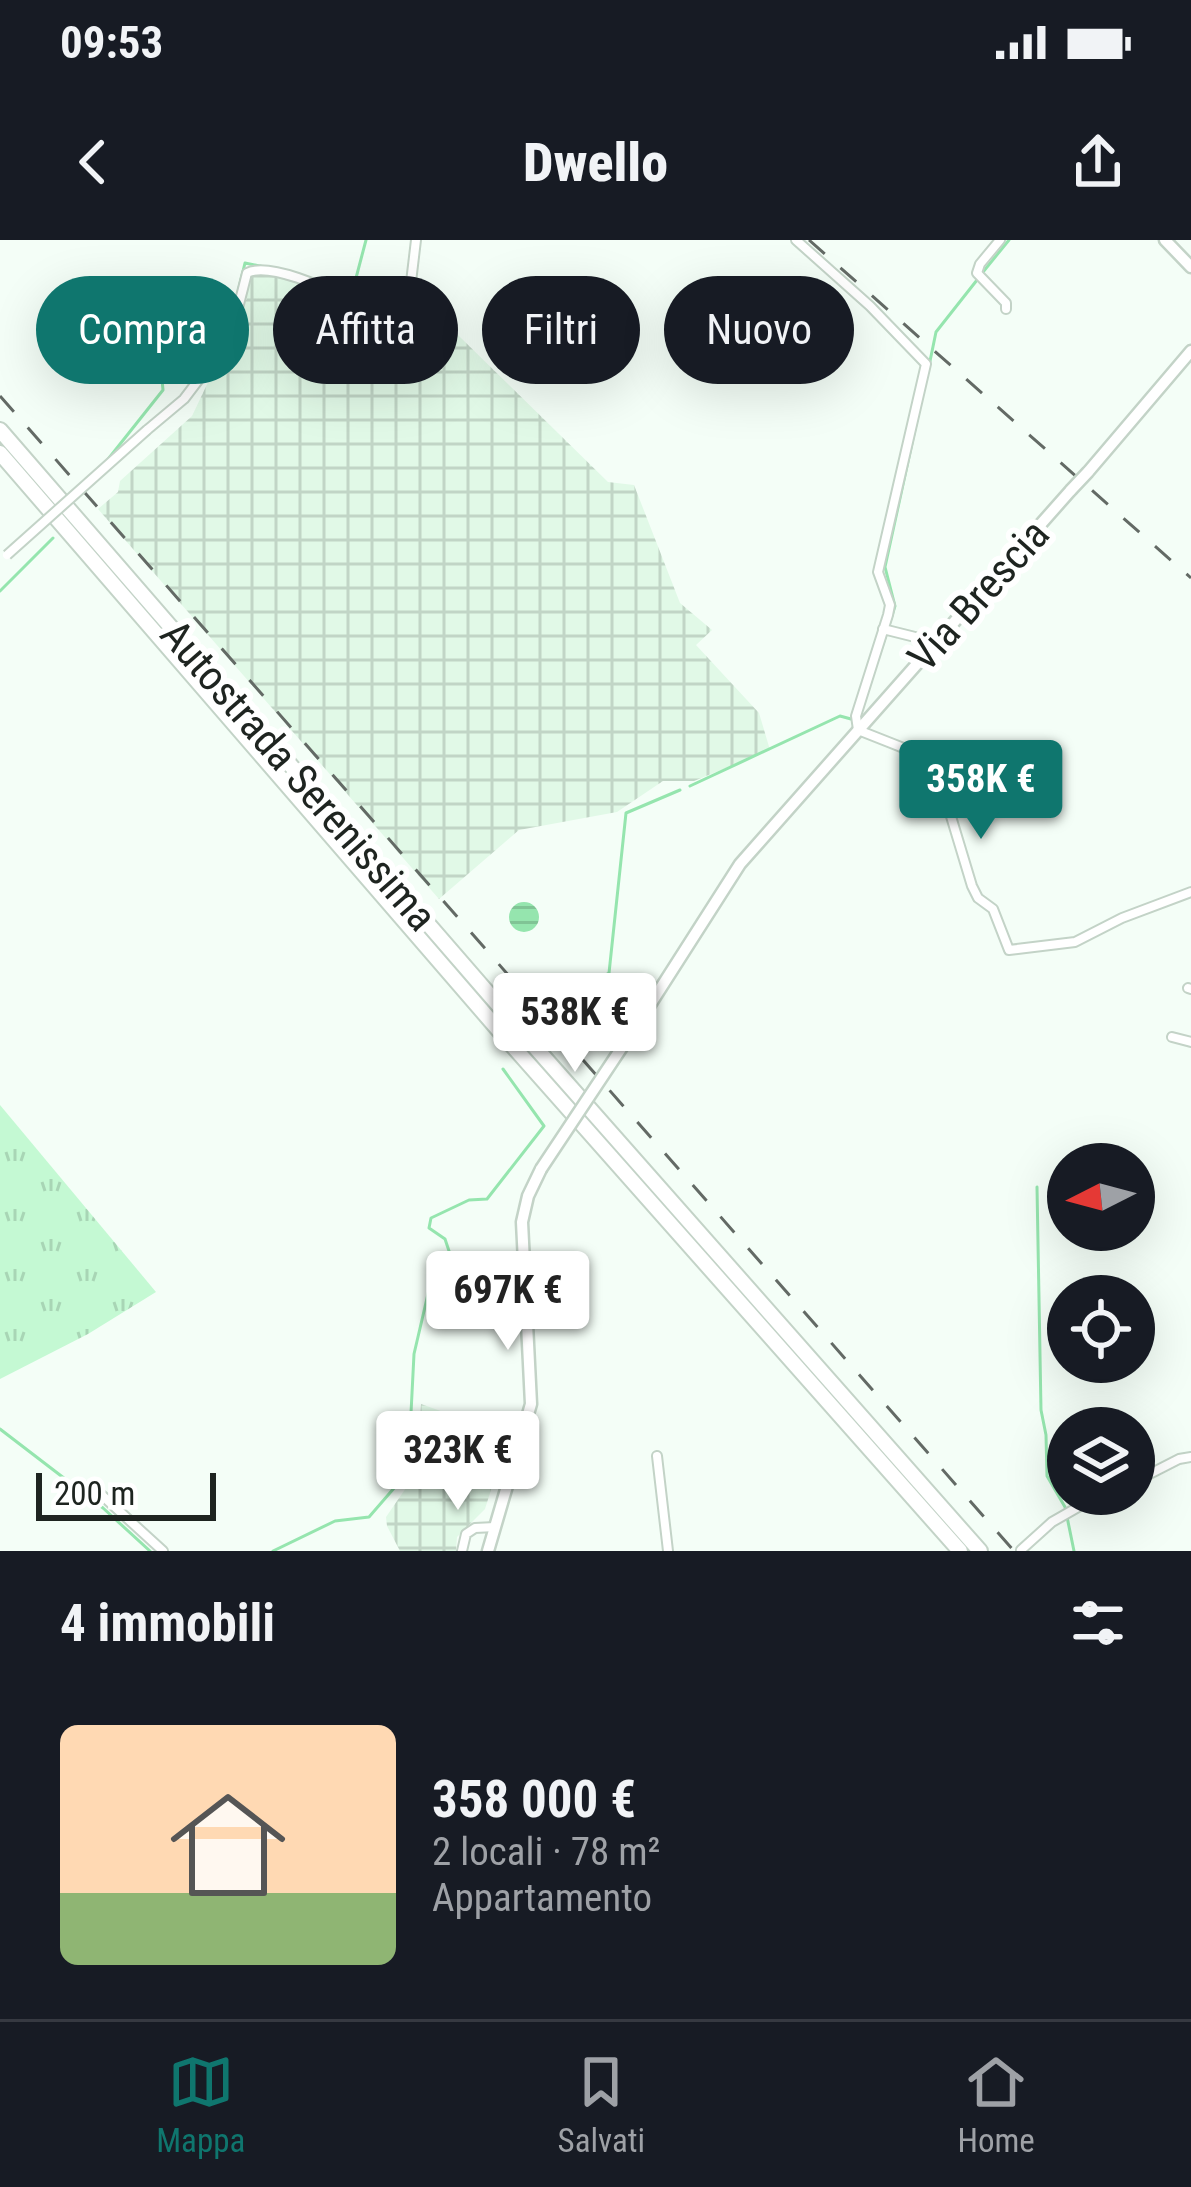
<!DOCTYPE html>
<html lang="it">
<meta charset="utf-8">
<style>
body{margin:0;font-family:"Roboto Condensed",sans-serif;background:#20242c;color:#f1f3f6;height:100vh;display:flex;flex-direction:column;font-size:45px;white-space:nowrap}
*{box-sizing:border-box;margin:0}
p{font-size:39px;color:#9ea1a6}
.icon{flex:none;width:66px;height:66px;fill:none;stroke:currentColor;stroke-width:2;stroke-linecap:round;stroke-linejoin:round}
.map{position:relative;height:1311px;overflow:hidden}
.side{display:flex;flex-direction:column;background:#171b24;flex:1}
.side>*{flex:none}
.hud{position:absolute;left:36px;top:36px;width:1119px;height:108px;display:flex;gap:24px}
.needle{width:78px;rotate:264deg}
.tools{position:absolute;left:1047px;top:903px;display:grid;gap:24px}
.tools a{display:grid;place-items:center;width:108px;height:108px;border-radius:50%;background:#171b24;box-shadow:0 12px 48px #0002;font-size:60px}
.scale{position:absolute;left:36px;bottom:30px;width:180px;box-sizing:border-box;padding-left:12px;border:6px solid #1e2420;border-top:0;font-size:33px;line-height:42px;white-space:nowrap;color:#1e2420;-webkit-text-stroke:9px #fff;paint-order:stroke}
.price{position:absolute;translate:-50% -102px;padding:0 27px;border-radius:12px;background:#fff;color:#222;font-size:39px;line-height:78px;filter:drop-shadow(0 3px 6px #0008)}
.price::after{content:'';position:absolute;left:50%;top:72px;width:36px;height:27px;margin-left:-18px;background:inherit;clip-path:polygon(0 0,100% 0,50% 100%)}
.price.current{background:#0f766e;color:#fff}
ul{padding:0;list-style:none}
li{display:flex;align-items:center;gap:36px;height:300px;padding:0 60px}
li+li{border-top:3px solid #363941}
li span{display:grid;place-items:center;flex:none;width:336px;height:240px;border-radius:18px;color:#555}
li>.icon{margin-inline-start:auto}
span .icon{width:144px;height:144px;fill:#fffc;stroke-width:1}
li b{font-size:51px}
h2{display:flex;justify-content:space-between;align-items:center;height:144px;padding:0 60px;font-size:51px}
.chip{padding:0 42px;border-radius:54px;background:#171b24;box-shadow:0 12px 48px #0002;font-size:42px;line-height:108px}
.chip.current{background:#0f766e;color:#fff}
.status{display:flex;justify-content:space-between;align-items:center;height:84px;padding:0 60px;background:#171b24;direction:ltr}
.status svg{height:33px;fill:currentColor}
header{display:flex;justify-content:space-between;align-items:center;height:156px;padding:0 60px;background:#171b24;font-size:54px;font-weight:800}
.dock{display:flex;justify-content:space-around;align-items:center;height:168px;border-top:3px solid #363941;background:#171b24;font-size:33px;color:#9ea1a6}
.dock a{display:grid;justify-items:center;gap:6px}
.dock .current{color:#0f766e}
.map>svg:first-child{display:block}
</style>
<div class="status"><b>09:53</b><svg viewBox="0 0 49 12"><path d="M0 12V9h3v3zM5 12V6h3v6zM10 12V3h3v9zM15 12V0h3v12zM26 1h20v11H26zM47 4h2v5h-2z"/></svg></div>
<header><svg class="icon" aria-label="back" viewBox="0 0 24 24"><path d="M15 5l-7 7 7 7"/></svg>Dwello<svg class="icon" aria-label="share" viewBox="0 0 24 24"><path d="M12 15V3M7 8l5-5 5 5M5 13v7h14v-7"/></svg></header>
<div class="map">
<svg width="1191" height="1311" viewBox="0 0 1191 1311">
<defs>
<pattern id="industrial-grid" width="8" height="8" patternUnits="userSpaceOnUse" patternTransform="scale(3)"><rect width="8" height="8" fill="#e1f9e7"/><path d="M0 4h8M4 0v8" fill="none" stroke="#c1d5c6"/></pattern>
<pattern id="grass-tufts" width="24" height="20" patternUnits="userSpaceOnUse" patternTransform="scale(3)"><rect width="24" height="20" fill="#c4f9d3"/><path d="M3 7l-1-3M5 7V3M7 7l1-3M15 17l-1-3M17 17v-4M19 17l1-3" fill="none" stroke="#a8d5b5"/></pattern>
<pattern id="water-rules" width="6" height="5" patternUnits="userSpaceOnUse" patternTransform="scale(3)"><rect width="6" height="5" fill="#95e5ae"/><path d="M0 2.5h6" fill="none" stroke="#80c495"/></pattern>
</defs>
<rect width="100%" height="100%" fill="#f4fef7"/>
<path fill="url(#industrial-grid)" d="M257,31L276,33L408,84L413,51L608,242L634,245L680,363L712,390L696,405L759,473L770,510L694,541H663L617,572L519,590L439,659L98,269L118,252L120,241L192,176L239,77L242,64L247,59L243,49Z
M421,1164L508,1195L485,1269L457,1297L456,1311H400L387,1286L386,1277L417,1232Z"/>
<path fill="url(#grass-tufts)" d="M0,865L156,1052L88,1094L0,1139Z"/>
<path fill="url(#water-rules)" d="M352,88L361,94L360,100L335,115L327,131H319L314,123V97Z
M509 677a15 15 0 1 1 30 0a15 15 0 1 1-30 0Z"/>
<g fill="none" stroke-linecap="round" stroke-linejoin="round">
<path stroke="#95e5ae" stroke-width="3" d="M983,32L1009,0
M351,57L366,0
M929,126L936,92L977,40
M105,223L163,150L155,66L232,76L245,23L274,29
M0,351L53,298
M889,385L895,366L885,327L919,171
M871,440L886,395
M690,546L840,476L851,479
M541,770L548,760L573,754L609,733L626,573L680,550
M1037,947L1041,1170L1046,1195L1047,1236L1065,1267L1074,1311
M0,1189L103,1268L150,1311
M273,1311L335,1281L369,1277L408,1232L414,1114L435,1024L450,1014L445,999L429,988L431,978L469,960L487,959L544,886L503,829"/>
<g stroke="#c3d3c7" stroke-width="12">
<path id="minor" d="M796,0L870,66L926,124L878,332L890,365L888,375L856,476L858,490L934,520L972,646L978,658L993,669L1009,710L1075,702L1122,678L1191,652
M1000,0L980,24L977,33L1006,63V69
M147,190L184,159L206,130L236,76L247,33C274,19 353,62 383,74L395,73L409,59L416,0
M883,389L935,402
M1188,748L1191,749
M1172,797L1191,802
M657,1216L668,1311
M1134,1242L1179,1219L1191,1217
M80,1252L86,1246L94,1248L163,1311
M1021,1310L1052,1282L1101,1254
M462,1311L466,1294L475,1288L495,1287"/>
</g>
<g stroke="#c3d3c7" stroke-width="15">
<path id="major" d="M1165,0L1191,27
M1088,232L1191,111
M648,768L740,624L1071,250
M488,1311L531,1164L522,982L528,956L541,929"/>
</g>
<g stroke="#c3d3c7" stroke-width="18">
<path id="highway" d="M0,190L513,782L980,1311
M0,213L502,794L960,1311"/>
</g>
<use href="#minor" stroke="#fff" stroke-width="8"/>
<use href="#major" stroke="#fff" stroke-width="10"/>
<use href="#highway" stroke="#fff" stroke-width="14"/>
<path stroke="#636a65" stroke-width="3" stroke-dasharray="21 21" stroke-linecap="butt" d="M809,0L1191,338
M0,156L1014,1311"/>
<g stroke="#c3d3c7" stroke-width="12" stroke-linecap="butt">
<path id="minor-bridge" d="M7,315L147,190"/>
</g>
<g stroke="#c3d3c7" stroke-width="15" stroke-linecap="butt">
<path id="major-bridge" d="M1071,250L1088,232
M541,929L648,768"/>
</g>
<use href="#minor-bridge" stroke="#fff" stroke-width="8"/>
<use href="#major-bridge" stroke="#fff" stroke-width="10"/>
</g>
<g text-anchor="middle" stroke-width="12" stroke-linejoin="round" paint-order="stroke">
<g font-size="42" fill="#1e2420" stroke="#fff">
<text transform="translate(978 355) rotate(-48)" y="15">Via Brescia</text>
<text transform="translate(299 535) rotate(49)" y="15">Autostrada Serenissima</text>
</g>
</g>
</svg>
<div class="tools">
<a><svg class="needle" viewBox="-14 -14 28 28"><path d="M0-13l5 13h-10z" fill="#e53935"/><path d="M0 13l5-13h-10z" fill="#9ea1a6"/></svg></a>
<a><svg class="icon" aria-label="locate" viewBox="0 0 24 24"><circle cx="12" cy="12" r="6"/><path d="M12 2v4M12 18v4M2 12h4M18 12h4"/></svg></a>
<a><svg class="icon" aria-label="layers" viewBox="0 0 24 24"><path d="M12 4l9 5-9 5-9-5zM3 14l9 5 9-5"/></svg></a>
</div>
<div class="scale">200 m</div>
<b class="price current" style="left:981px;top:602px">358K €</b>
<b class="price" style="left:575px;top:835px">538K €</b>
<b class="price" style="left:508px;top:1113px">697K €</b>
<b class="price" style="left:458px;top:1273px">323K €</b>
<div class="hud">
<a class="chip current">Compra</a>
<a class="chip">Affitta</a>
<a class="chip">Filtri</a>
<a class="chip">Nuovo</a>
</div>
</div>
<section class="side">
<h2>4 immobili<svg class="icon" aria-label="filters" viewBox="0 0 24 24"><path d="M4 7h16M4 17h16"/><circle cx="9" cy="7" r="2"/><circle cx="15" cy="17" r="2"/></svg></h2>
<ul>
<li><span style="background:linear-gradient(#ffd9b3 70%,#8fb573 0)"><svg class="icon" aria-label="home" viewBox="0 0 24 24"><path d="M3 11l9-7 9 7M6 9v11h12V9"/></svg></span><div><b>358 000 €</b><p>2 locali · 78 m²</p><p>Appartamento</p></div></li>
</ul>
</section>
<nav class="dock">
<a class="current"><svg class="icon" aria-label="map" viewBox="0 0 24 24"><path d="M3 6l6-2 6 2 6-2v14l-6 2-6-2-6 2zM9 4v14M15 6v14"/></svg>Mappa</a>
<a><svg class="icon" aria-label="saved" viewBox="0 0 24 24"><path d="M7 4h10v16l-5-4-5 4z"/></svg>Salvati</a>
<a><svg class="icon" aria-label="home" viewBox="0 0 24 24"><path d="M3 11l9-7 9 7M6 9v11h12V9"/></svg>Home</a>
</nav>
